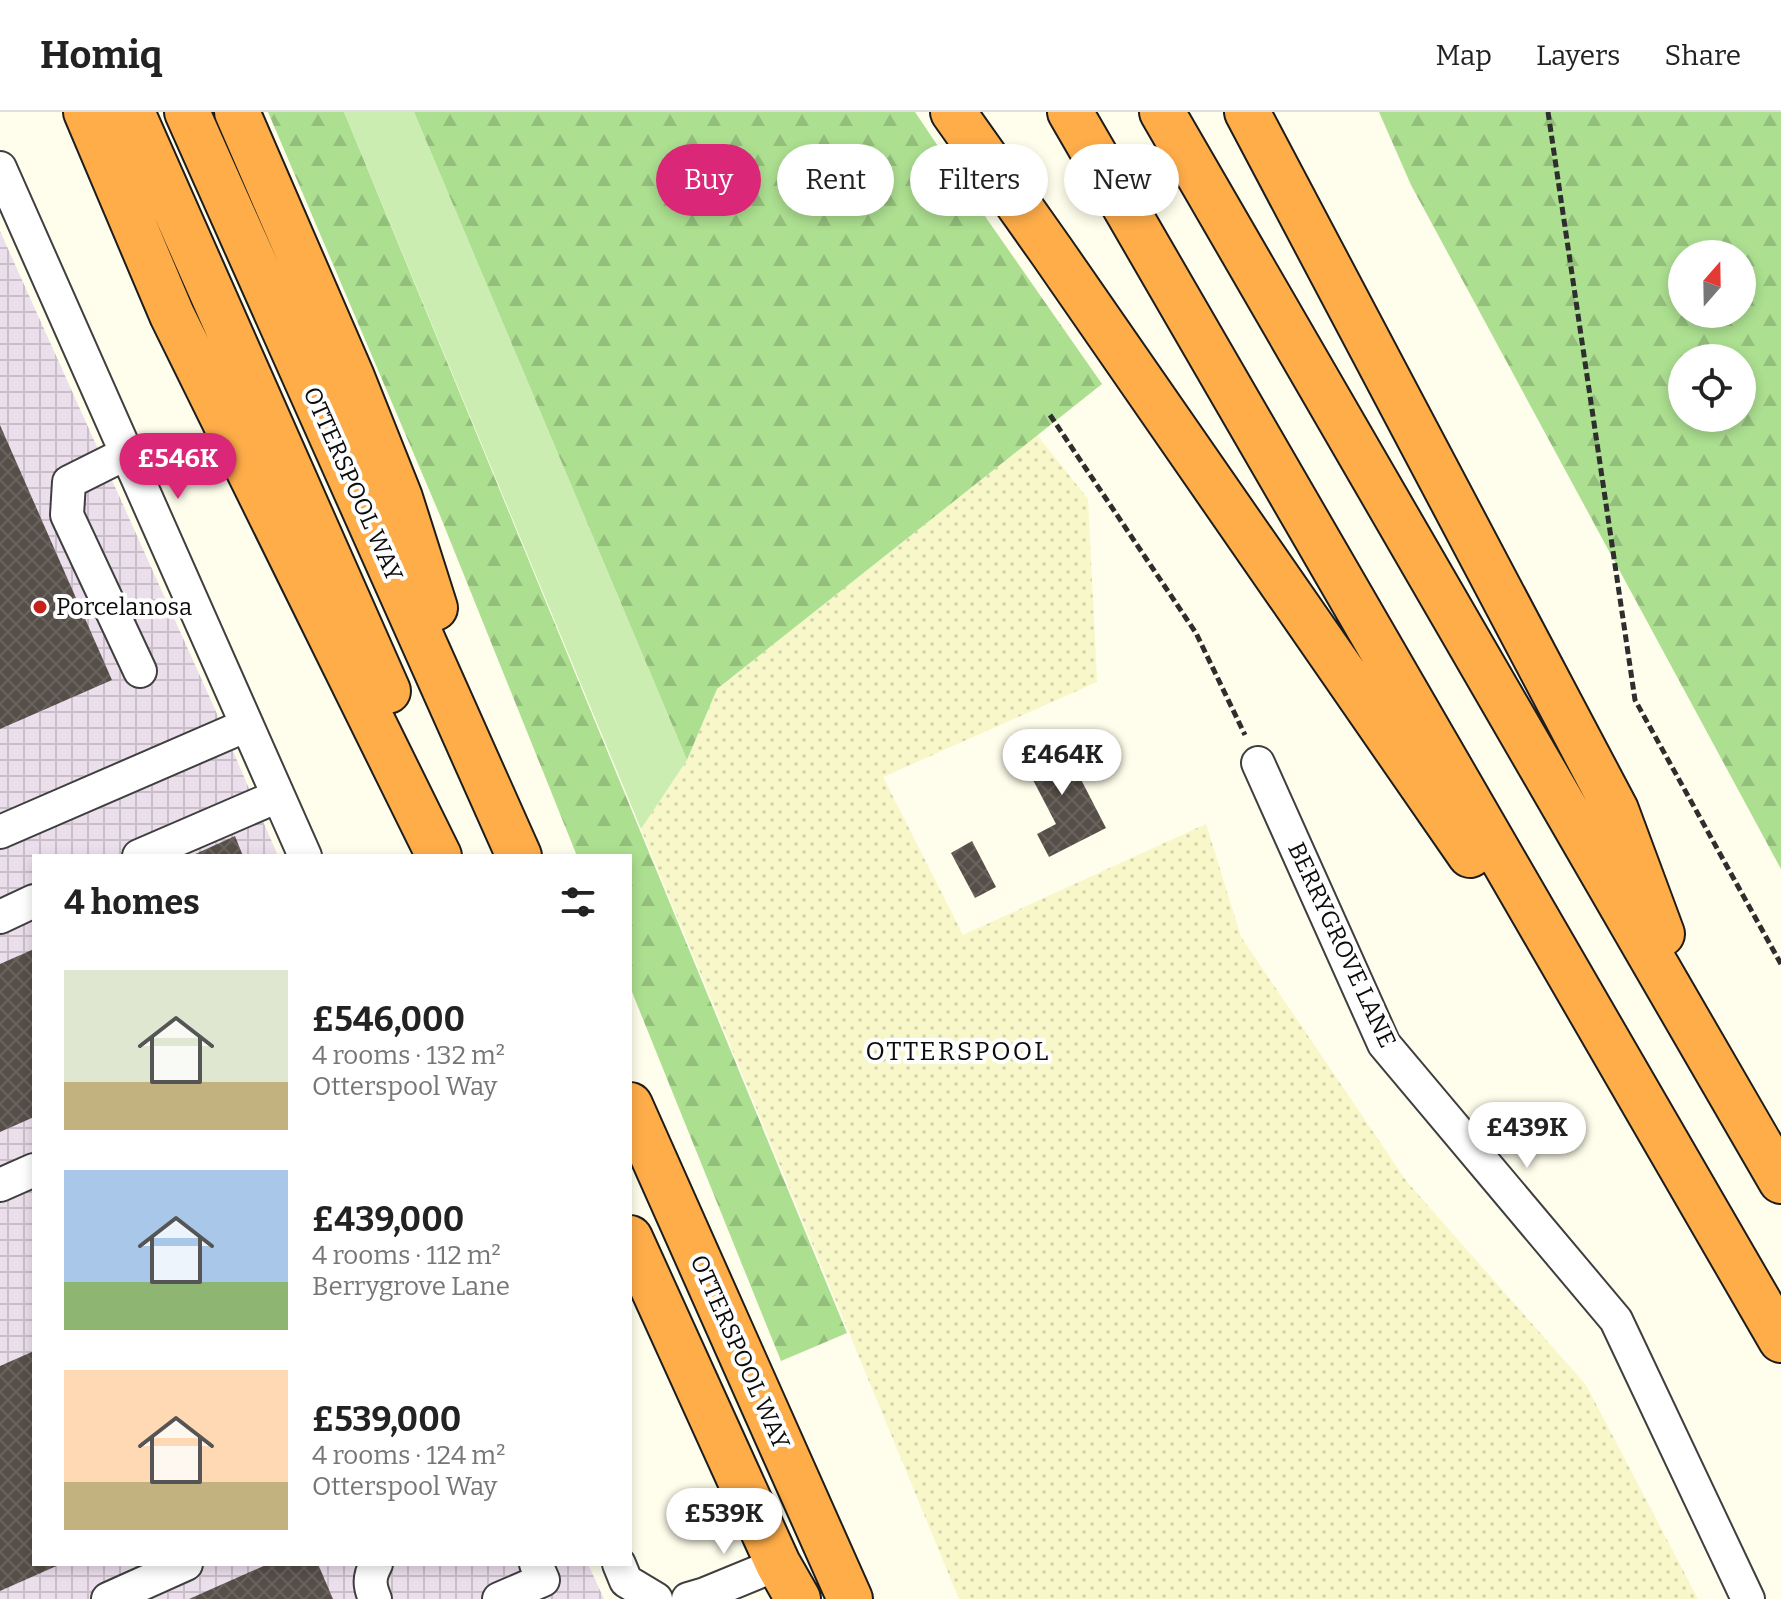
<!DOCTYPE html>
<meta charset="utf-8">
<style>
body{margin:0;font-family:Bitter,serif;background:#f2f2f2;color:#222;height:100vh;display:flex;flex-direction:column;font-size:30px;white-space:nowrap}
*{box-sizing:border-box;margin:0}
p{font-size:26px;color:#767676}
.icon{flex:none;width:44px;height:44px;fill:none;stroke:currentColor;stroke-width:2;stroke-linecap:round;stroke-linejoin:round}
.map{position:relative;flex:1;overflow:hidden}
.drawer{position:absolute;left:32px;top:742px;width:600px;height:712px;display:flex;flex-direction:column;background:#fff;border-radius:0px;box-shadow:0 4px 12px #0003}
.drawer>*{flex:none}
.guide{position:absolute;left:656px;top:32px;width:760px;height:72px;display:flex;gap:16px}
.needle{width:52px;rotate:20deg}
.buttons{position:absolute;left:1668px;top:128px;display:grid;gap:16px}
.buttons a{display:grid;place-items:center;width:88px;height:88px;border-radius:50%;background:#fff;box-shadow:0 4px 12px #0003;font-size:40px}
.price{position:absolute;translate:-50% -68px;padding:0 18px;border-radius:28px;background:#fff;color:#222;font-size:26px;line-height:52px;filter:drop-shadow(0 2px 4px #0008)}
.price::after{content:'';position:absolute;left:50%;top:48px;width:24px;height:18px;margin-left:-12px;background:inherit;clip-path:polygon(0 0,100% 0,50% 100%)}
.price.active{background:#db2777;color:#fff}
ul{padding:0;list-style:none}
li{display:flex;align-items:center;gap:24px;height:200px;padding:0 32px}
li span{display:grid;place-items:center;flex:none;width:224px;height:160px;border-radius:0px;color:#555}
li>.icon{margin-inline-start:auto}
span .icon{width:96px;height:96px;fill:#fffc;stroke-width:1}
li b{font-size:34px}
h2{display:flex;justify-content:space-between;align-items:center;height:96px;padding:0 32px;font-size:34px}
.tag{padding:0 28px;border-radius:36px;background:#fff;box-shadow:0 4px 12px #0003;font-size:28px;line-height:72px}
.tag.active{background:#db2777;color:#fff}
header{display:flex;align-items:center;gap:48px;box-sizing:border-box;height:112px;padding:0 40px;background:#fff;border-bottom:2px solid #e0e0e0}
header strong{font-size:38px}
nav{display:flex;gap:44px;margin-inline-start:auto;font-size:28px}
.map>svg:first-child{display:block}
</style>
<header>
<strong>Homiq</strong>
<nav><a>Map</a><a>Layers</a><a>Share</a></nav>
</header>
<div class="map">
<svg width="1781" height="1487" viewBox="0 0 1781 1487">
<defs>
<pattern id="industrial-grid" width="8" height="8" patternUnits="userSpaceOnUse" patternTransform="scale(2)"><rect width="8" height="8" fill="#ecdfec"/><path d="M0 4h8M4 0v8" fill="none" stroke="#c9bec9"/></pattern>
<pattern id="farmland-dots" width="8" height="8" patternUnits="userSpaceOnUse" patternTransform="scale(2)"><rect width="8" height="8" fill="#f7f7c9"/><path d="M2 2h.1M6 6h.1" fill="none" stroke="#d3d3ab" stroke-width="1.8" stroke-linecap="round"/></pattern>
<pattern id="forest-firs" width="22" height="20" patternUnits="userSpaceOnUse" patternTransform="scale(2)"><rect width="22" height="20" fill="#acdf90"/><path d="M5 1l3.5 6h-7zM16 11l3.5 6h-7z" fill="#93be7b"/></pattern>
<pattern id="building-cross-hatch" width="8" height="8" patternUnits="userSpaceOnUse" patternTransform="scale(2)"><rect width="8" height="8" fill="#564e48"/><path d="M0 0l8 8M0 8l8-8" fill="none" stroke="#69635e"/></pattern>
</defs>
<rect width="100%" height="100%" fill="#fffdeb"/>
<path fill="url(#industrial-grid)" d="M0,119L214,595L278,744H34V1452H588L604,1487H0Z"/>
<path fill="url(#farmland-dots)" d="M1037,323L1088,387L1097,570L883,665L963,823L1206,712L1241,825L1407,1070L1586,1273L1698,1487H959L641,717L687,648L717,577Z"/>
<path fill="#cbedb2" d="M344,0H414L687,648L641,717Z"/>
<path fill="url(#forest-firs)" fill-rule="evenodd" d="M268,0H344L847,1221L781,1249L630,875V744H577L439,401Z
M414,0H915L989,110L1102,272L717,577L687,648Z
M1379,0H1781V757L1411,73ZM1742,142V202H1682V142ZM1742,246V306H1682V246Z"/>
<path fill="url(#building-cross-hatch)" d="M0,313L112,568L0,617Z
M1058,623L1106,716L1049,745L1037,722L1056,712L1020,643Z
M235,724L243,744H191Z
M972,729L996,775L975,786L951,741Z
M34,837V1005L0,1020V852Z
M34,1239V1452H61L0,1479V1254Z
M268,1452H318L333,1487H189Z"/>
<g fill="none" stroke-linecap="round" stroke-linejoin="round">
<g stroke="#3f3f3f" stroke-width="36">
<path id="minor" d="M0,56L305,744
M127,341L69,370L67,403L140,559
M1258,651L1384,932L1616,1208L1748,1487
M0,720L247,613
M139,744L278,684
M0,805L34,789
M0,1073L34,1058
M619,1452L626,1469L656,1487
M108,1487L186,1452
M375,1487C369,1473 369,1465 376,1452
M499,1487L543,1468L536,1452
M688,1487L705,1482L778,1452"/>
</g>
<g stroke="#1d1d1d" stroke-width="48">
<path id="highway" d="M86,0L172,203L439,744
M132,0L388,579
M187,0L519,744
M237,0L351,263L400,386L435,496
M953,0L1052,140L1470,743
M1070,0L1781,1228
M1162,0L1781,1069
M1247,0L1616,698L1662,822
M630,993L850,1487
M630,1126L778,1452L798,1487"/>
</g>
<path stroke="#2e2e2e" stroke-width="5" stroke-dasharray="8 4" stroke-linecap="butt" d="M1548,0L1635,588L1781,852
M1050,303L1196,521L1245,623"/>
<use href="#minor" stroke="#fff" stroke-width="32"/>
<use href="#highway" stroke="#ffad49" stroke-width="44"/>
</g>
<circle fill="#c72119" stroke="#fff" stroke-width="3" cx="40" cy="495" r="8"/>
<g text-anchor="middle" stroke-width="8" stroke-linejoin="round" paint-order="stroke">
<g font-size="24" fill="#0c0c0c" stroke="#fff">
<text transform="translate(353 372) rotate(66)" y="8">OTTERSPOOL WAY</text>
<text transform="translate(1342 833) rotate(65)" y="8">BERRYGROVE LANE</text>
<text transform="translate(740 1240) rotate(66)" y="8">OTTERSPOOL WAY</text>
</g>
<g font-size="24" fill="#0c0c0c" stroke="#fff" text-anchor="start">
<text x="56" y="503">Porcelanosa</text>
</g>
<g font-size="26" letter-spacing="2" fill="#0c0c0c" stroke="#fff">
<text x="958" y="948">OTTERSPOOL</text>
</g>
</g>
</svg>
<div class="buttons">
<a><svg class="needle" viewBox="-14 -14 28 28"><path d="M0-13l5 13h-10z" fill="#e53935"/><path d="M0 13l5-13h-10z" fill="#767676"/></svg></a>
<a><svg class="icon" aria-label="locate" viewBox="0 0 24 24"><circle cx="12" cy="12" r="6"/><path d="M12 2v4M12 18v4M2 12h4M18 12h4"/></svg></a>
</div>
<b class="price active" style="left:178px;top:389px">£546K</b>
<b class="price" style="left:1062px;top:685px">£464K</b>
<b class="price" style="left:1527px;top:1058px">£439K</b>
<b class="price" style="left:724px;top:1444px">£539K</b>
<div class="guide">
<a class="tag active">Buy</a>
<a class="tag">Rent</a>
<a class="tag">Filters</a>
<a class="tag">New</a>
</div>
<section class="drawer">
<h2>4 homes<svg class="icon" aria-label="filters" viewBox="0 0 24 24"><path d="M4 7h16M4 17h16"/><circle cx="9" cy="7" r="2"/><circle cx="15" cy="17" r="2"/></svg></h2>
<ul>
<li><span style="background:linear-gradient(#dfe7d0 70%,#c2b280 0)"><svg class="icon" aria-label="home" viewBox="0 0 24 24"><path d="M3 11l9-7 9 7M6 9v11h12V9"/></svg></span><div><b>£546,000</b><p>4 rooms · 132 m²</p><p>Otterspool Way</p></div></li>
<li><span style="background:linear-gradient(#a9c7e8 70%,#8fb573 0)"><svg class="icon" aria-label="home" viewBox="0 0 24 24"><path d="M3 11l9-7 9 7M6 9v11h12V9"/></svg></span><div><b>£439,000</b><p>4 rooms · 112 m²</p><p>Berrygrove Lane</p></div></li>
<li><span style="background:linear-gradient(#ffd9b3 70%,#c2b280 0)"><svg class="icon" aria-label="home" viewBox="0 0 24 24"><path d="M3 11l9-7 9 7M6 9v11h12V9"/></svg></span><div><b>£539,000</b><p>4 rooms · 124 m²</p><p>Otterspool Way</p></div></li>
</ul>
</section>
</div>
